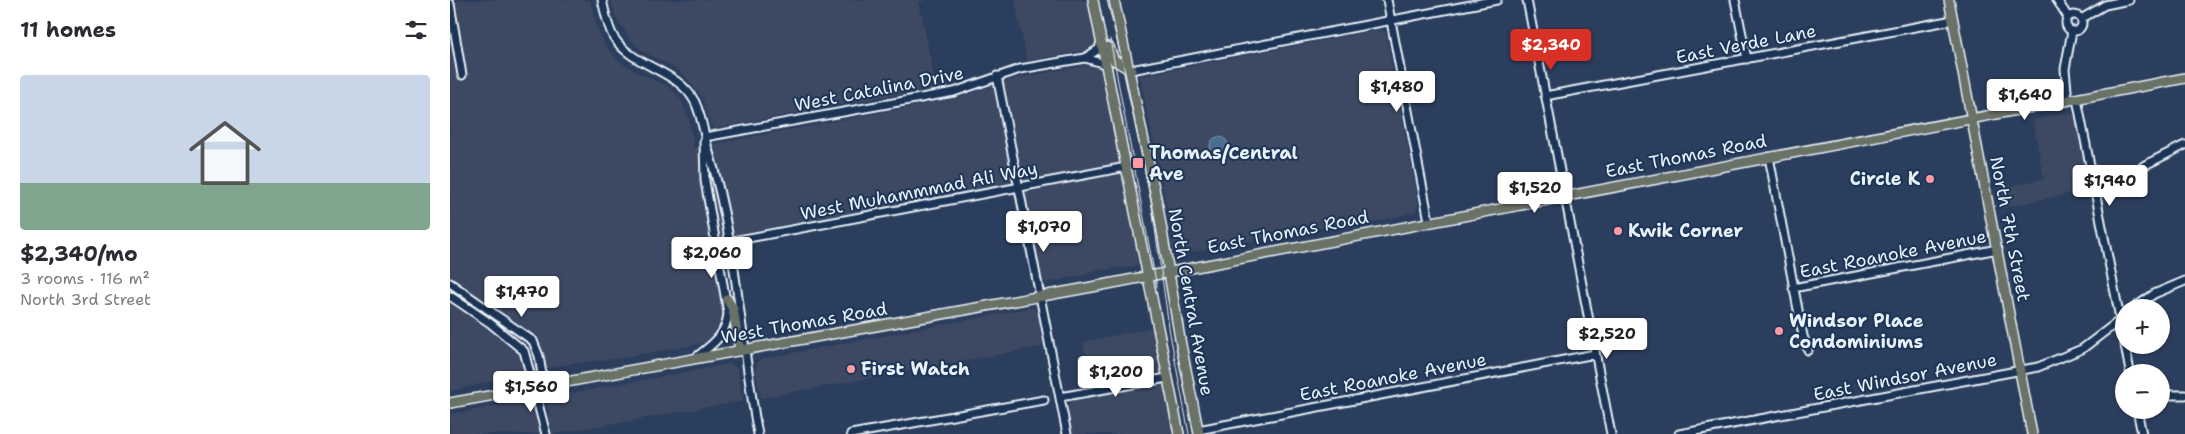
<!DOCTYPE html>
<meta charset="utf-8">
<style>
body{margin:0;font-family:"Shantell Sans",sans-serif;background:#f7f7f7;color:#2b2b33;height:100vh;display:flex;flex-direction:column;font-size:19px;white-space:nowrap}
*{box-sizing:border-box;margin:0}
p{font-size:16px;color:#7c7c81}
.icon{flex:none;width:28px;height:28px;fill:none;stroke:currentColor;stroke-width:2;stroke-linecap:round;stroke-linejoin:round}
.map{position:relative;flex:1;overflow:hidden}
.side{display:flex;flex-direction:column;background:#fff;width:450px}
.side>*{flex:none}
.fabs{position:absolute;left:1665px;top:299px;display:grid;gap:10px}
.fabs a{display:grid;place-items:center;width:55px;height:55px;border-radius:50%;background:#fff;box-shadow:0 1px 4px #0004;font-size:25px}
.price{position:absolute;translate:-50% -42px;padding:0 11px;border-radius:5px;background:#fff;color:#222;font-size:16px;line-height:32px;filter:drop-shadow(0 1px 2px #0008)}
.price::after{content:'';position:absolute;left:50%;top:30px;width:15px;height:11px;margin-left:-8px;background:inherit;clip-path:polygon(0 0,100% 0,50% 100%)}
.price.on{background:#d93025;color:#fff}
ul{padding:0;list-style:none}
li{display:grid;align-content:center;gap:10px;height:265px;padding:0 20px}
li span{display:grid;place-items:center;height:155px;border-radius:5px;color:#555}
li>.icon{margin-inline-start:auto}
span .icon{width:90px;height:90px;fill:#fffc;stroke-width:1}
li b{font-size:21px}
h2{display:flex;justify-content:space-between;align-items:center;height:60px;padding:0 20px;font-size:21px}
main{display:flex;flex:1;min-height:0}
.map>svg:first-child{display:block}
</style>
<main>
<section class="side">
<h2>11 homes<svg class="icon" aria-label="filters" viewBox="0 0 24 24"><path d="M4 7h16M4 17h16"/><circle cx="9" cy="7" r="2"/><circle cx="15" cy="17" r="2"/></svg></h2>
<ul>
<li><span style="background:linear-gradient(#c9d6e8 70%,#7fa58c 0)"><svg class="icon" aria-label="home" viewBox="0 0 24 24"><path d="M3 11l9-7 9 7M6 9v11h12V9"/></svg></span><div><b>$2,340/mo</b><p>3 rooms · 116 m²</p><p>North 3rd Street</p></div></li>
</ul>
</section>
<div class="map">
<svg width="1735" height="434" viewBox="0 0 1735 434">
<rect width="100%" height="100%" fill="#2c3e5d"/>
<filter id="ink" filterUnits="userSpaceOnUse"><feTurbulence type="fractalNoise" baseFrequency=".02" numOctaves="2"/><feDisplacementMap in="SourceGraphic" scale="10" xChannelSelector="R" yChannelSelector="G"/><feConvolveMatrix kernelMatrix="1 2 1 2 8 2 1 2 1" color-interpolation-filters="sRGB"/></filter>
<g filter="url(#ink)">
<path fill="#3e4964" d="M10,0H140L146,25L155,45L169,61L186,72L219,87L230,98L239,120L244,148L508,98L558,80L649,63L653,65L691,260L690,264L686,266L642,271L634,275L582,285L561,182L262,239L275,317L270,332L264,338L249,344L164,359L131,362L103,367L0,391V5Z
M161,0H478L469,2L486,87L265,128L261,126L252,97L235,76L225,68L192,51L181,40L166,17Z
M565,0H640L648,45L643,49L577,61Z
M927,30L935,31L936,36L966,190L968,205L965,212L912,225L871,228L733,254L722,248L721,227L690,76Z
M1617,113L1625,115L1626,119L1640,189L1550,208L1546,189L1594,179L1583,120Z
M580,308L585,309L588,314L594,346L311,398L305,368L311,359Z
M705,327L713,368L711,372L642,385L633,342Z
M281,364L287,368L293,401L102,434L97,402L100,397Z
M710,383L716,386L725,434H623L618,406L621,401Z
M72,402L78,403L83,407L90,434H0V414Z"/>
<path fill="#496d91" stroke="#89a2ba" d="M760 146a9 9 0 1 1 18 0a9 9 0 1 1-18 0Z"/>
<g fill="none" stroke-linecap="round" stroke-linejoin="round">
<g stroke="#e8f1f8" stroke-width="11">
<path id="minor" d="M152,0C155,12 157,25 163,36C182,68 227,68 245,102C252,117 254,134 258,149C287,242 290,339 308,434
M937,0L979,221
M1077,0L1161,434
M1285,0L1297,59
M1607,0L1618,17
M0,4L12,75
M1616 23a8 8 0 1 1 16 0a8 8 0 1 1-16 0Z
M1631,19L1655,5L1679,0
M635,58L652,63L657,67
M681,70L1047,0
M547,76L617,434
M1095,96L1503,20
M1627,99L1674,339
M1618,101L1615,69L1622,31
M255,137L504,92L570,69L635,58L649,49L651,41
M1319,157L1353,336L1358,350
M1646,193L1659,190L1695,165L1735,145
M267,244L676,167
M0,283L83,341L89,356L94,386
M1343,288L1548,249
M0,296L40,323L74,351L96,434
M1684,308L1704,294L1735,281
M1675,345L1680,372
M245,358C262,345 276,336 278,313L255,181L254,142
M1711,395H1735
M610,397L717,378
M1687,410L1692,434
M748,430L1145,354
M401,434L594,400
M1229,434L1588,367L1632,349L1674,317"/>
</g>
<g stroke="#e8f1f8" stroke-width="12">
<path id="major" d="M643,0L729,434
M664,0L708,207L731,345L749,434
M1499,0L1582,434
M659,47L664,60L681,70
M277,299L283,309L290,351
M0,403L642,287L1735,78"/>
</g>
<use href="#minor" stroke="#1d3557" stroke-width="7"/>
<use href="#major" stroke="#6a7166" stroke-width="9"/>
<path stroke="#e8f1f8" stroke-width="1" d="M657,0L675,72L702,207L720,334L739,434
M660,39L707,287"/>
</g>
</g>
<g fill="#ff9aa2" stroke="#1d3557" stroke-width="2">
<rect x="682" y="157" width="12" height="12" rx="2.5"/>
<circle cx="1480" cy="179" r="5"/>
<circle cx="1168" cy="231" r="5"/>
<circle cx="1329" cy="331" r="5"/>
<circle cx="401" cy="369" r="5"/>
</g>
<g text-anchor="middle" stroke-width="4" stroke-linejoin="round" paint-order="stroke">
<g font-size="18" fill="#e8f1f8" stroke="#1d3557">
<text transform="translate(1296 44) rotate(-11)" y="6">East Verde Lane</text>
<text transform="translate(429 89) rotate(-11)" y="6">West Catalina Drive</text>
<text transform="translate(1236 156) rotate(-11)" y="6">East Thomas Road</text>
<text transform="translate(469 191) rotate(-11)" y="6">West Muhammmad Ali Way</text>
<text transform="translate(1560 229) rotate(79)" y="6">North 7th Street</text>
<text transform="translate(838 232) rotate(-11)" y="6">East Thomas Road</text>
<text transform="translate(1443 254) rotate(-11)" y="6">East Roanoke Avenue</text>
<text transform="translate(741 302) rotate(80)" y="6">North Central Avenue</text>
<text transform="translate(354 323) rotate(-10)" y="6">West Thomas Road</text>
<text transform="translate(943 377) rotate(-11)" y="6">East Roanoke Avenue</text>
<text transform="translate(1455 377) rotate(-11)" y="6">East Windsor Avenue</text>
</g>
<g font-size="18" font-weight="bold" fill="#e8f1f8" stroke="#1d3557" text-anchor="start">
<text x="699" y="159">Thomas/Central<tspan x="699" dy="21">Ave</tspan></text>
<text x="1470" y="185" text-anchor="end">Circle K</text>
<text x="1178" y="237">Kwik Corner</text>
<text x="1339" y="327">Windsor Place<tspan x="1339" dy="21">Condominiums</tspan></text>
<text x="411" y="375">First Watch</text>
</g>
</g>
</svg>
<div class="fabs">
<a>+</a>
<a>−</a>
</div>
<b class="price on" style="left:1101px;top:71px">$2,340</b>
<b class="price" style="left:947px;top:113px">$1,480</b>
<b class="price" style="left:1575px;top:121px">$1,640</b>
<b class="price" style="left:1660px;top:207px">$1,940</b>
<b class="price" style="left:1085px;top:214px">$1,520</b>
<b class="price" style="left:594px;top:253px">$1,070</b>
<b class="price" style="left:262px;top:279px">$2,060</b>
<b class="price" style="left:72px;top:318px">$1,470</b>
<b class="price" style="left:1157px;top:360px">$2,520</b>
<b class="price" style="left:666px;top:398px">$1,200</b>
<b class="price" style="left:81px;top:413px">$1,560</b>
</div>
</main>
